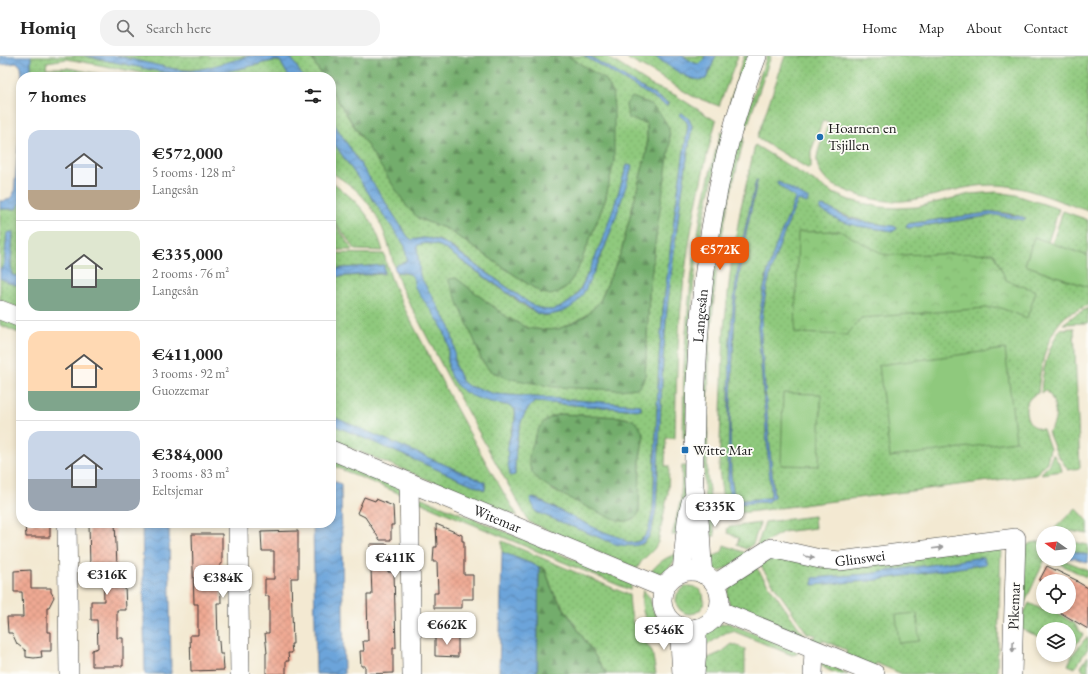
<!DOCTYPE html>
<meta charset="utf-8">
<style>
body{margin:0;font-family:"EB Garamond",serif;background:#f2f2f2;color:#222;height:100vh;display:flex;flex-direction:column;font-size:15px;white-space:nowrap}
*{box-sizing:border-box;margin:0}
p{font-size:13px;color:#767676}
.icon{flex:none;width:22px;height:22px;fill:none;stroke:currentColor;stroke-width:2;stroke-linecap:round;stroke-linejoin:round}
.map{position:relative;flex:1;overflow:hidden}
.drawer{position:absolute;left:16px;top:16px;width:320px;height:456px;display:flex;flex-direction:column;background:#fff;border-radius:16px;box-shadow:0 2px 6px #0003}
.drawer>*{flex:none}
.needle{width:26px;rotate:284deg}
.buttons{position:absolute;left:1036px;top:470px;display:grid;gap:8px}
.buttons a{display:grid;place-items:center;width:40px;height:40px;border-radius:50%;background:#fff;box-shadow:0 2px 6px #0003;font-size:20px}
.price{position:absolute;translate:-50% -34px;padding:0 9px;border-radius:8px;background:#fff;color:#222;font-size:13px;line-height:26px;filter:drop-shadow(0 1px 2px #0008)}
.price::after{content:'';position:absolute;left:50%;top:24px;width:12px;height:9px;margin-left:-6px;background:inherit;clip-path:polygon(0 0,100% 0,50% 100%)}
.price.current{background:#ea580c;color:#fff}
ul{padding:0;list-style:none}
li{display:flex;align-items:center;gap:12px;height:100px;padding:0 12px}
li+li{border-top:1px solid #e0e0e0}
li span{display:grid;place-items:center;flex:none;width:112px;height:80px;border-radius:12px;color:#555}
li>.icon{margin-inline-start:auto}
span .icon{width:48px;height:48px;fill:#fffc;stroke-width:1}
li b{font-size:17px}
h2{display:flex;justify-content:space-between;align-items:center;height:48px;padding:0 12px;font-size:17px}
header{display:flex;align-items:center;gap:24px;box-sizing:border-box;height:56px;padding:0 20px;background:#fff;border-bottom:1px solid #e0e0e0}
header strong{font-size:19px}
nav{display:flex;gap:22px;margin-inline-start:auto;font-size:14px}
.search{width:280px;height:36px;background:#f2f2f2;display:flex;align-items:center;gap:10px;box-sizing:border-box;padding:0 14px;border-radius:16px;color:#767676;font-size:15px}
.map>svg:first-child{display:block}
</style>
<header>
<strong>Homiq</strong>
<div class="search"><svg class="icon" aria-label="search" viewBox="0 0 24 24"><circle cx="10" cy="10" r="6"/><path d="M15 15l6 6"/></svg>Search here</div>
<nav><a>Home</a><a>Map</a><a>About</a><a>Contact</a></nav>
</header>
<div class="map">
<svg width="1088" height="618" viewBox="0 0 1088 618">
<defs>
<pattern id="grass-dots" width="8" height="8" patternUnits="userSpaceOnUse"><rect width="8" height="8" fill="#8fc97d"/><path d="M2 2h.1M6 6h.1" fill="none" stroke="#7bac6b" stroke-width="1.8" stroke-linecap="round"/></pattern>
<pattern id="forest-firs" width="22" height="20" patternUnits="userSpaceOnUse"><rect width="22" height="20" fill="#73ad6c"/><path d="M5 1l3.5 6h-7zM16 11l3.5 6h-7z" fill="#5e8c58"/></pattern>
<pattern id="park-crowns" width="20" height="18" patternUnits="userSpaceOnUse"><rect width="20" height="18" fill="#8fc97d"/><path d="M2 6a3 3 0 1 1 6 0M12 15a3 3 0 1 1 6 0" fill="none" stroke="#7bac6b"/></pattern>
<pattern id="water-waves" width="16" height="10" patternUnits="userSpaceOnUse"><rect width="16" height="10" fill="#6ca4da"/><path d="M0 5q4-4 8 0t8 0" fill="none" stroke="#5885b0"/></pattern>
<pattern id="building-cross-hatch" width="8" height="8" patternUnits="userSpaceOnUse"><rect width="8" height="8" fill="#efa993"/><path d="M0 0l8 8M0 8l8-8" fill="none" stroke="#cc917e"/></pattern>
</defs>
<rect width="100%" height="100%" fill="#fdfcf7"/>
<filter id="ink" filterUnits="userSpaceOnUse"><feTurbulence type="fractalNoise" baseFrequency=".025" numOctaves="2"/><feDisplacementMap in="SourceGraphic" scale="8" xChannelSelector="R" yChannelSelector="G"/><feConvolveMatrix kernelMatrix="1 2 1 2 8 2 1 2 1" color-interpolation-filters="sRGB"/></filter>
<filter id="wash" filterUnits="userSpaceOnUse"><feTurbulence type="fractalNoise" baseFrequency=".012" numOctaves="4" result="noise"/><feDisplacementMap in="SourceGraphic" scale="16" xChannelSelector="R" yChannelSelector="G"/><feGaussianBlur stdDeviation="0.9" result="paint"/><feColorMatrix in="noise" values="0 0 0 0 0 0 0 0 0 0 0 0 0 0 0 0 0 1.4 0 .05"/><feComposite in="paint" operator="in"/></filter>
<g filter="url(#wash)">
<rect width="100%" height="100%" fill="#f3e9d2"/>
<path fill="url(#grass-dots)" stroke="#56724c" fill-rule="evenodd" d="M31,0H85L172,18L189,19H198L239,13L272,5H280L289,21H163L67,3L47,6L46,12H68L99,18L98,21H31Z
M117,0H250C232,5 208,15 190,14C168,14 138,5 117,0Z
M290,0H310L323,21H303Z
M568,0H584L667,49L668,47L589,0H606L651,29L675,39L716,65C699,126 687,188 681,251C677,294 676,338 675,382H666L665,410H669L668,437L658,486L654,493L641,506L637,513L529,466L449,323L401,231L396,216L410,218L413,221L415,231L434,257L444,275L448,288V310L451,320L456,329L495,347L510,350L515,353V363L508,386L515,419C515,398 515,360 535,346L641,354V349L495,338L468,330L462,325L455,310L454,288L450,271L420,220L417,191L418,189C426,186 435,188 442,191L529,253L538,258L546,260L578,245L598,208L610,178L632,110L627,109C615,147 604,185 586,221C582,228 579,237 573,242C561,254 548,258 532,249L452,191L439,184L432,183L423,182L412,184L408,181L331,63V34L353,69L419,163L447,173L541,237L578,213L605,145L614,105L606,24ZM680,59L689,63L692,70L679,156L667,253L663,303L656,453C654,466 653,478 643,488H615L536,456L533,441L599,474L621,482L629,487C650,486 649,469 653,453L659,303L663,253L675,155L688,69L686,65ZM647,68L656,180L649,238L645,323L506,322L489,314L481,303L456,222L507,261L527,272L544,274L558,273L575,266L587,259L600,245L621,196L647,94ZM561,358L620,361L633,364L644,379L640,402L639,457C634,464 629,464 622,465L552,434L550,361Z
M622,0H654L691,23H706L716,0H738L719,50L692,40L654,17Z
M683,0H705L703,5L700,8L694,7Z
M744,0H750L730,49H729Z
M767,0H771L746,74L742,72Z
M785,0H1088V155C1060,146 1024,129 995,129C966,128 939,140 911,144C887,148 862,142 840,132C828,127 819,120 817,106C816,93 826,78 829,66L823,64L811,95V110L809,113L757,82Z
M721,76L724,77C714,118 703,160 697,202C688,262 688,322 686,382H683C684,352 683,321 685,291C690,219 700,146 721,76Z
M739,81L744,82L729,144L718,198L709,296L707,419L715,480H706L703,393L709,241L725,142Z
M331,83L405,190L407,203L405,206L394,210C388,184 380,159 361,139C353,130 341,123 331,116Z
M755,89L833,137L849,144L880,151L897,152L917,151L970,138L997,136L1016,139L1059,153L1048,186L1034,181L1025,209L1088,231V249C1081,253 1072,255 1066,260C1046,277 1040,313 1038,337C1018,344 1025,374 1043,373L1050,393L1047,406L1036,419L725,459L719,414L724,272L732,202L741,151ZM757,124L743,192L735,250L730,368L731,419L734,442L736,445L767,442H770L771,438L758,271L766,220L794,146L795,142L794,141L800,144H798C796,150 792,155 790,161C773,200 762,239 761,282L774,441L767,446L733,447L728,424L730,283L740,196L747,163ZM824,150C846,162 868,167 893,170L896,171L897,173L893,175L857,170ZM994,156L1007,157L1026,162L995,159L908,172L906,171L907,168Z
M331,125C358,146 373,160 383,195L356,194L331,161Z
M21,146V221L12,219L11,208L13,177H7L4,208L2,213L0,212V153H16Z
M1063,155L1088,164V200L1052,188Z
M331,165L335,168L353,194H331Z
M331,197L384,198C391,230 407,257 422,286C451,345 483,403 517,459V460L331,384V368L485,434V426L331,360V221L384,218L383,209L331,213Z
M0,222L9,227L21,230V253L0,244Z
M1088,252V267L1063,268L1075,259Z
M0,261L21,270V278L0,269Z
M1074,272L1080,412L1068,414L1056,396L1048,376C1060,366 1056,344 1046,334L1041,337C1042,314 1048,293 1060,273Z
M1053,398L1061,411L1062,415L1041,418L1049,408Z
M331,401L399,429L403,439L331,409Z
M682,410H686L685,442L681,479H672L681,443Z
M422,442L631,527L630,534L417,445Z
M1076,452L1088,465V478L1062,474H1053Z
M814,460L815,472L783,476L774,481L756,493L765,466Z
M760,467L753,488L746,493L737,489L739,482L728,477L727,473L730,471Z
M502,485L629,539L630,552L633,567L641,580L652,595L656,618H607L553,535L545,513L502,496Z
M1043,485V494H1041V501H1043V503H1045L1020,557L1024,491L1031,487Z
M1069,485L1088,489V499L1069,494Z
M724,489L749,498L722,515L714,514L710,508L709,499C716,501 719,498 723,494Z
M1001,491L997,618H902L876,607L874,613L845,600L847,594L822,584L819,589L809,585L812,581L815,582L816,579L807,577L760,509L770,502L778,500ZM984,501L985,508L869,525L813,529V522L868,518Z
M677,498C672,511 665,520 650,517C657,508 665,501 677,498Z
M1050,503H1066V505L1088,514L1086,521Z
M756,511L806,582L730,549C726,541 726,536 732,528Z
M676 544a14 14 0 1 1 28 0a14 14 0 1 1-28 0Z
M643,534L650,542L653,554L659,565L670,578L672,588C650,578 638,558 643,534Z
M1029,547L1045,555L1047,552L1074,567L1083,579L1072,594L1069,593V573H1043V582L1018,572L1019,567Z
M728,567L797,595V598L792,599L733,575C724,575 715,585 706,589L703,583C709,573 716,568 728,567Z
M1086,582H1088V592L1075,612L1068,609L1073,598Z
M732,588L745,593V618H705L706,603L722,596Z
M1088,600V618L1083,615L1081,611Z
M823,604L832,606L830,610L848,618C839,618 828,616 821,609Z"/>
<path fill="url(#forest-firs)" stroke="#486444" d="M310,0H568L606,24L612,35L614,51V105L605,145L578,213L567,231L557,237L551,239L541,237L447,173L419,163L407,151L331,34V21H323Z
M632,41L650,48L660,57L669,72L670,89L656,180L649,238L645,323L638,332L620,334L554,331L506,322L489,314L481,303L475,286L448,223L456,222L507,261L527,272L544,274L558,273L575,266L587,259L600,245L621,196L647,94V68L628,62L626,48Z
M561,358L620,361L633,364L639,369L644,379L640,402L639,457C635,463 630,465 623,465C610,464 548,433 538,423C535,421 532,417 531,413C526,404 531,393 534,384C539,368 545,362 561,358Z
M539,511L545,513L553,536L607,618H537Z"/>
<path fill="url(#park-crowns)" stroke="#56724c" d="M840,175L885,199L994,197L1006,224L1036,235L1027,262L998,251L861,262L847,279L795,277L798,176Z"/>
<path fill="#8fc97d" stroke="#56724c" d="M1034,181L1088,200V231L1025,209Z
M1005,293L1016,385L890,401L879,309Z
M783,337L821,338L819,410L781,409Z
M917,557L919,585L899,587L896,559Z"/>
<path fill="url(#water-waves)" stroke="#44607b" d="M0,0H31V21H22L21,11L18,7L0,9Z
M85,0H117L174,13L190,15L206,12L250,0H290L303,21H289L280,5H272L225,16L189,19L172,18Z
M584,0H589L668,47L667,50Z
M654,0H683L694,7L699,8L703,5L705,0H716L706,23C690,28 667,8 654,0Z
M681,56L689,63L692,70L679,156L667,253L663,303L656,453C650,482 650,495 615,488L536,456L530,443L532,441L599,474L621,482L629,487C650,486 649,469 653,453L659,303L663,253L675,155L688,69L686,65L679,59Z
M21,61V146L16,153H0V145C8,145 11,143 14,136Z
M331,63L408,181L412,184L423,182L432,183L445,187L532,249C548,258 561,254 574,242C579,237 583,228 586,221C604,185 615,147 627,109L632,110C621,147 609,185 592,220C588,228 584,237 579,244C569,256 552,261 538,258L442,191C435,188 426,186 418,189L417,191L420,220L450,271L454,288L455,310L462,325L468,330L495,338L641,349V354L535,346C515,360 515,398 515,419L510,420C508,408 506,397 509,385C512,374 517,364 515,353C509,349 502,348 495,347C478,343 460,338 451,321C446,311 449,299 448,288C444,267 427,251 416,233C413,229 415,222 411,219C407,216 401,216 396,216L394,210L405,206L407,203L405,190L331,83Z
M756,124H758L757,126L743,192L735,250L730,368L731,419L734,442L736,445L767,442H770L771,438L758,271C761,244 766,217 775,192C781,175 790,159 795,142L777,128V125L809,143L807,147L798,144C778,191 762,230 761,282L774,441L767,446L737,448C728,445 729,432 728,424L730,283L733,250L740,196Z
M820,150C828,150 836,157 843,160C859,166 877,168 893,170L896,171L897,173L893,175L857,170L840,165L820,154Z
M994,156L1023,161L1026,163L1023,164L995,159L908,172L906,170L907,168Z
M10,176L13,177L11,208L12,219L21,221V230L9,227L0,222V212L2,213L4,208L7,177Z
M384,209V217L331,221V213Z
M331,360L485,426V434L331,368Z
M331,424L341,428L344,618H316L313,467H331Z
M142,467H169L171,618H145Z
M1069,494L1088,499V507L1077,503L1069,502Z
M502,496L539,511L537,618H499Z
M984,501L986,508L869,525L813,529V522L868,518Z"/>
<g id="blocks">
<path fill="url(#building-cross-hatch)" d="M364,441L375,445L376,443L393,450L394,469H391V484H380L365,461L357,457Z
M25,467H50V481H26Z
M89,467H115L118,530H125L126,554H117V582H123V610H92V594L98,592L97,564H91V545H104L103,511H90Z
M436,468L462,479V485H464V519H473V543H462V552H434V537H438L437,506H433L434,491H437Z
M298,475V522H291L293,588H291L292,597H288L289,605H286V618H266V597H267L265,577H269V540H265V523H274V495H262L261,476Z
M192,478H222V508H220L221,547H217L218,585H219L220,598H223L224,614L191,615L190,579H198V548H194Z
M370,488H388V516H394L396,592H393V617L365,618V610H361L360,595H364L363,585H368L367,539H372Z
M1047,510L1078,525H1076L1088,532V573L1051,551H1069V525H1039Z
M31,514V532H51V536L54,541L49,551H47V576H51V595H41L42,601L34,602L26,601V595L17,588L12,577H8L7,561H23L22,536H14V515Z
M445,579H458V601L435,600V581H445Z"/>
</g>
</g>
<g filter="url(#ink)">
<use href="#blocks" fill-opacity="0" stroke="#3c3b37" stroke-width="1"/>
<g fill="none" stroke-linecap="round" stroke-linejoin="round">
<g stroke="#3c3b37" stroke-width="20">
<g id="minor">
<path d="M0,254L21,262"/>
<path id="s1" d="M331,394L664,532"/>
<path d="M409,427L412,618"/>
<path d="M67,467L69,618"/>
<path d="M238,467L240,618"/>
<circle cx="691" cy="544" r="29"/>
<path d="M682,516L687,464L691,446"/>
<path id="s2" d="M703,518C701,500 701,482 699,464C698,453 695,442 694,431C693,406 695,380 695,355C698,234 713,113 757,0"/>
<path id="s3" d="M715,528L771,492L820,503L840,505L1016,482L1012,618"/>
<path d="M718,554L875,618"/>
<path d="M679,570L682,618"/>
<path d="M695,618L697,595V572"/>
<path d="M813,618L814,594"/>
</g>
</g>
<use href="#minor" stroke="#fff" stroke-width="19"/>
</g>
<defs><path id="oneway-solid" d="M-6-.8H1V-3.2L6.5 0L1 3.2V.8H-6Z"/></defs>
<g fill="#999">
<use href="#oneway-solid" transform="translate(938 492) rotate(-7)"/>
<use href="#oneway-solid" transform="translate(809 501) rotate(13)"/>
<use href="#oneway-solid" transform="translate(1013 591) rotate(92)"/>
</g>
</g>
<g fill="#1f6fb2" stroke="#fdfcf7" stroke-width="1.5">
<circle cx="820" cy="81" r="4"/>
<rect x="681" y="390" width="8" height="8" rx="2"/>
</g>
<g text-anchor="middle" stroke-width="3.5" stroke-linejoin="round" paint-order="stroke">
<g font-size="15" fill="#1c1c1c" stroke="#fdfcf7" text-anchor="start">
<text x="828" y="77">Hoarnen en<tspan x="828" dy="17">Tsjillen</tspan></text>
<text x="693" y="399">Witte Mar</text>
</g>
<g font-size="15" fill="#1c1c1c" stroke="#fdfcf7">
<text dy="5" stroke="none"><textPath href="#s2" startOffset="259">Langesân</textPath></text>
<text dy="5" stroke="none"><textPath href="#s1" startOffset="180">Witemar</textPath></text>
<text dy="5" stroke="none"><textPath href="#s3" startOffset="157">Glinswei</textPath></text>
<text transform="translate(1014 550) rotate(-88)" y="5">Pikemar</text>
</g>
</g>
</svg>
<div class="buttons">
<a><svg class="needle" viewBox="-14 -14 28 28"><path d="M0-13l5 13h-10z" fill="#e53935"/><path d="M0 13l5-13h-10z" fill="#767676"/></svg></a>
<a><svg class="icon" aria-label="locate" viewBox="0 0 24 24"><circle cx="12" cy="12" r="6"/><path d="M12 2v4M12 18v4M2 12h4M18 12h4"/></svg></a>
<a><svg class="icon" aria-label="layers" viewBox="0 0 24 24"><path d="M12 4l9 5-9 5-9-5zM3 14l9 5 9-5"/></svg></a>
</div>
<b class="price current" style="left:720px;top:215px">€572K</b>
<b class="price" style="left:715px;top:472px">€335K</b>
<b class="price" style="left:395px;top:523px">€411K</b>
<b class="price" style="left:107px;top:540px">€316K</b>
<b class="price" style="left:223px;top:543px">€384K</b>
<b class="price" style="left:447px;top:590px">€662K</b>
<b class="price" style="left:664px;top:595px">€546K</b>
<section class="drawer">
<h2>7 homes<svg class="icon" aria-label="filters" viewBox="0 0 24 24"><path d="M4 7h16M4 17h16"/><circle cx="9" cy="7" r="2"/><circle cx="15" cy="17" r="2"/></svg></h2>
<ul>
<li><span style="background:linear-gradient(#c9d6e8 75%,#b9a48a 0)"><svg class="icon" aria-label="home" viewBox="0 0 24 24"><path d="M3 11l9-7 9 7M6 9v11h12V9"/></svg></span><div><b>€572,000</b><p>5 rooms · 128 m²</p><p>Langesân</p></div></li>
<li><span style="background:linear-gradient(#dfe7d0 60%,#7fa58c 0)"><svg class="icon" aria-label="home" viewBox="0 0 24 24"><path d="M3 11l9-7 9 7M6 9v11h12V9"/></svg></span><div><b>€335,000</b><p>2 rooms · 76 m²</p><p>Langesân</p></div></li>
<li><span style="background:linear-gradient(#ffd9b3 75%,#7fa58c 0)"><svg class="icon" aria-label="home" viewBox="0 0 24 24"><path d="M3 11l9-7 9 7M6 9v11h12V9"/></svg></span><div><b>€411,000</b><p>3 rooms · 92 m²</p><p>Guozzemar</p></div></li>
<li><span style="background:linear-gradient(#c9d6e8 60%,#9aa5b1 0)"><svg class="icon" aria-label="home" viewBox="0 0 24 24"><path d="M3 11l9-7 9 7M6 9v11h12V9"/></svg></span><div><b>€384,000</b><p>3 rooms · 83 m²</p><p>Eeltsjemar</p></div></li>
</ul>
</section>
</div>
